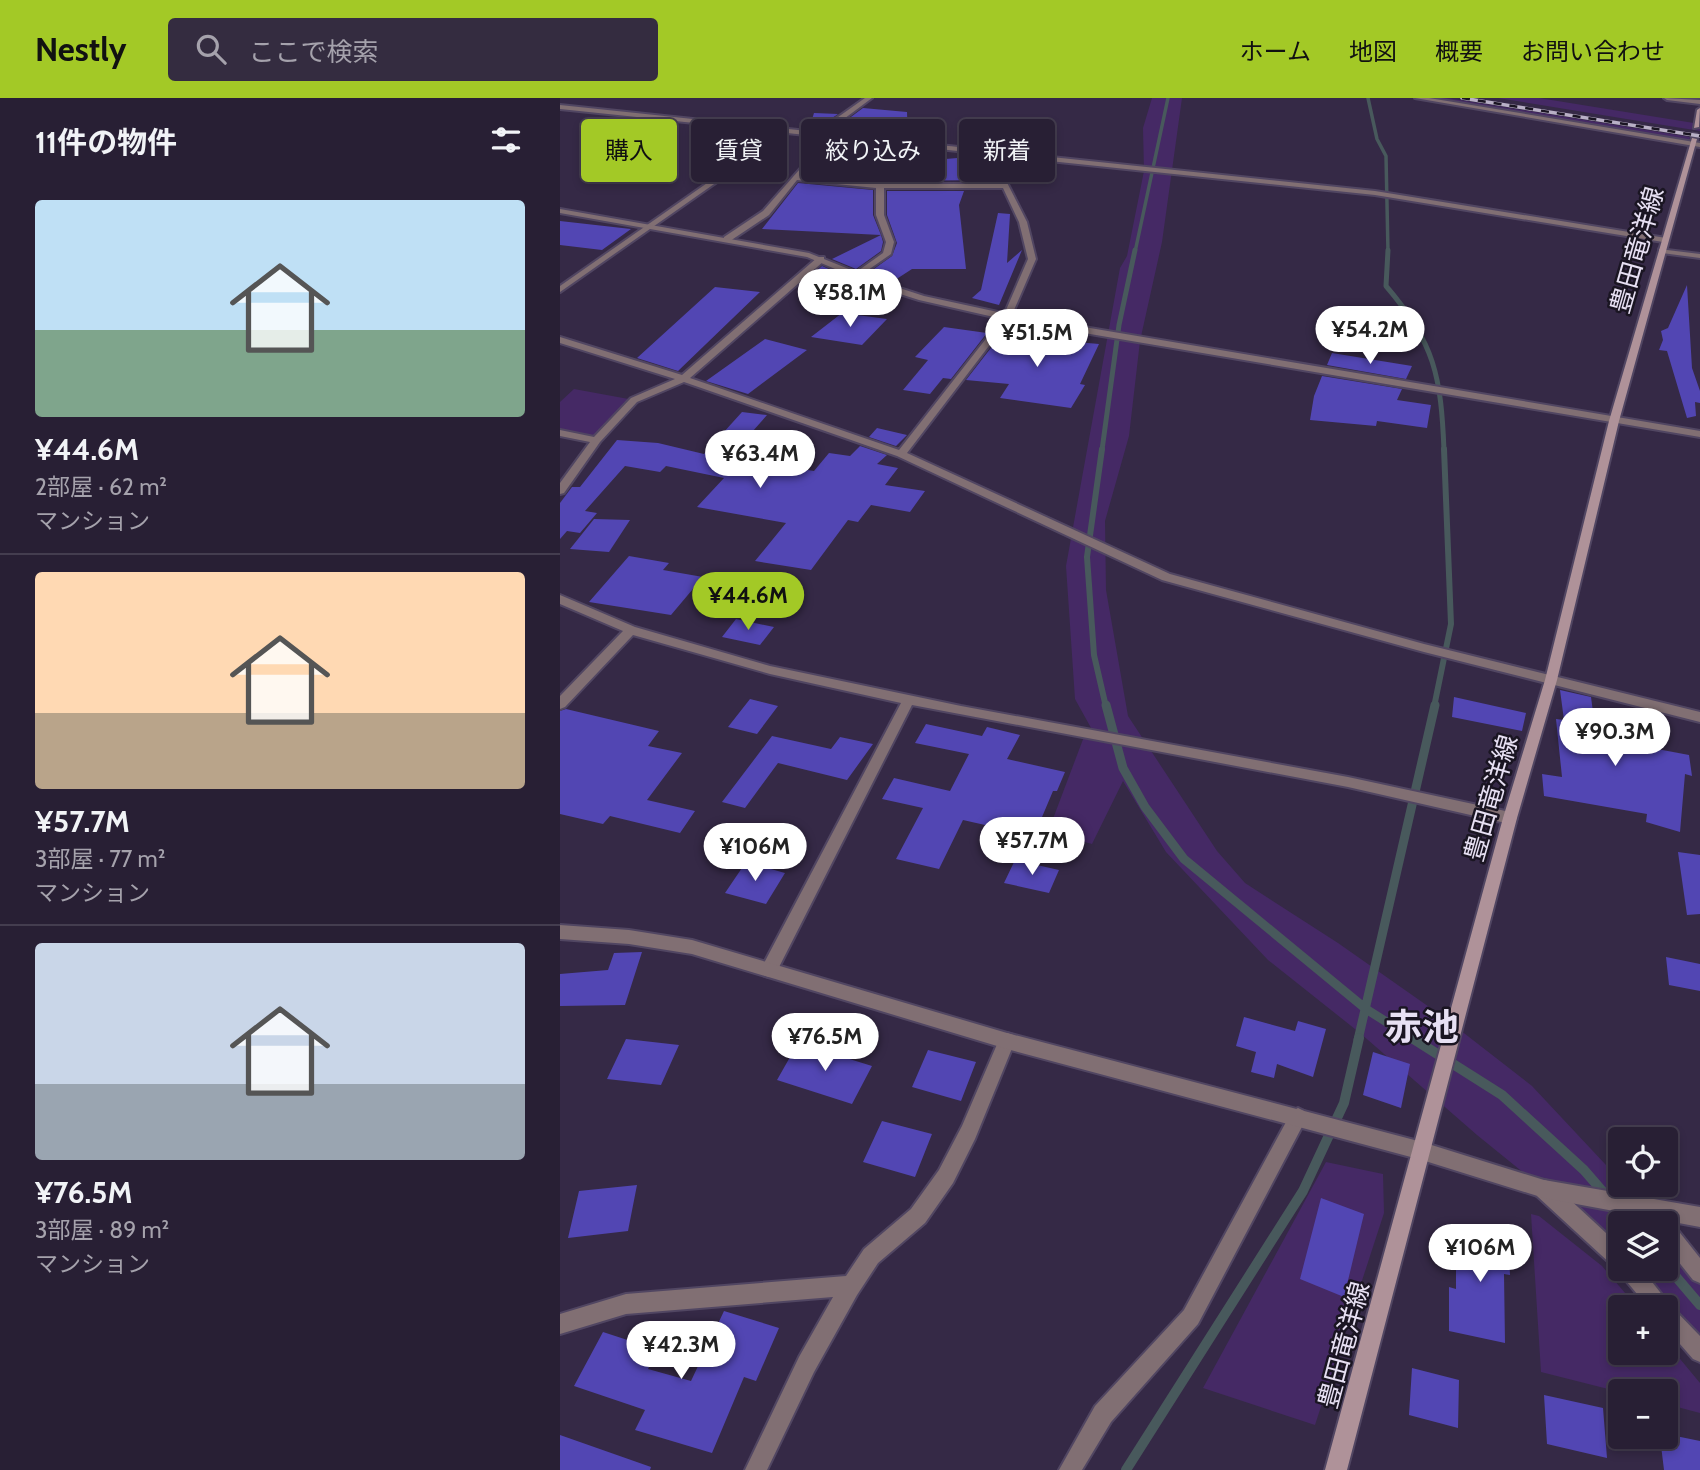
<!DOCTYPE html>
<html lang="ja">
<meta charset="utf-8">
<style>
body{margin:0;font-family:Cabin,"Noto Sans JP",sans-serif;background:#342c40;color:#f1f3f6;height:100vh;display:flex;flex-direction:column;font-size:26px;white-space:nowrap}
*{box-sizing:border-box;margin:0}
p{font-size:23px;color:#a5a2ac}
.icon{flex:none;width:38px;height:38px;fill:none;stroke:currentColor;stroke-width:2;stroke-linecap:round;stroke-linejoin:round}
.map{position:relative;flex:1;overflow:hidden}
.details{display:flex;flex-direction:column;background:#281f34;width:560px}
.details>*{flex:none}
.guide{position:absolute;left:21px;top:21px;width:665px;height:63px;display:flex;gap:14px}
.tools{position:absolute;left:1048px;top:1029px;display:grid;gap:14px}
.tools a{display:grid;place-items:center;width:70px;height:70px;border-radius:7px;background:#281f34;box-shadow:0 4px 10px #0003,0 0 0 2px #443d4f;font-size:35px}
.price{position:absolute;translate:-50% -60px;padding:0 16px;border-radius:24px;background:#fff;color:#222;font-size:23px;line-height:46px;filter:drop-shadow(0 2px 4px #0008)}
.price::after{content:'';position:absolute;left:50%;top:42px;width:21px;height:16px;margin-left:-10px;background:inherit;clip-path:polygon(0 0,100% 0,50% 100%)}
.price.selected{background:#a3c926;color:#111}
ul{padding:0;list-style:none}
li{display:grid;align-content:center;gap:14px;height:371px;padding:0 35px}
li+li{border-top:2px solid #443d4f}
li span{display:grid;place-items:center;height:217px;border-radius:7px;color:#555}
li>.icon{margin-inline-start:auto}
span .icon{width:126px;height:126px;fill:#fffc;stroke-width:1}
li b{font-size:30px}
h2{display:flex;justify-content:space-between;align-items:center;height:84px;padding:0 35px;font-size:30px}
.tag{padding:0 24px;border-radius:7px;background:#281f34;box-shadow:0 4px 10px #0003,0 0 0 2px #443d4f;font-size:24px;line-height:63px}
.tag.selected{background:#a3c926;color:#111}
header{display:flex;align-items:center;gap:42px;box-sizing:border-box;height:98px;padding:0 35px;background:#a3c926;color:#111}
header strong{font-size:33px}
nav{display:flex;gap:38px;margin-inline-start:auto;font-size:24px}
.search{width:490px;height:63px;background:#342c40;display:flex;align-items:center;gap:18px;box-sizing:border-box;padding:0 24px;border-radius:7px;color:#a5a2ac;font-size:26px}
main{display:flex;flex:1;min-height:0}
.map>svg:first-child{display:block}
</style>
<header>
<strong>Nestly</strong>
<div class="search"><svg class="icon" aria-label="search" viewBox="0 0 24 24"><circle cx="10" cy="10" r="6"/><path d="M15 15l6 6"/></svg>ここで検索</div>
<nav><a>ホーム</a><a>地図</a><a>概要</a><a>お問い合わせ</a></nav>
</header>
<main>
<section class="details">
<h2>11件の物件<svg class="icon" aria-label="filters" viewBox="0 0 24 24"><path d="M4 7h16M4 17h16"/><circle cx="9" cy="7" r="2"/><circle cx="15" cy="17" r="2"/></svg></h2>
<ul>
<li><span style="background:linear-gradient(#bfe0f5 60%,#7fa58c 0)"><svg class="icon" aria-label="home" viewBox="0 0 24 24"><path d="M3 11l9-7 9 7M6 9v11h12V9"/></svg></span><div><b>¥44.6M</b><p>2部屋 · 62 m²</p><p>マンション</p></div></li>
<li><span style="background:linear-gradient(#ffd9b3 65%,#b9a48a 0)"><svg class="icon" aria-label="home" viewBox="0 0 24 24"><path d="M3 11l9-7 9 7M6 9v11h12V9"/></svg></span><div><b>¥57.7M</b><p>3部屋 · 77 m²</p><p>マンション</p></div></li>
<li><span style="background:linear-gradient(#c9d6e8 65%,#9aa5b1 0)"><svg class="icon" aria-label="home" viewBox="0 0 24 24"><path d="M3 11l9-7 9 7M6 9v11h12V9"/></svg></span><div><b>¥76.5M</b><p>3部屋 · 89 m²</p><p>マンション</p></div></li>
</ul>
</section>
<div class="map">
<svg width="1140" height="1372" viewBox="0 0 1140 1372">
<rect width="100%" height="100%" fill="#352946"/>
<path fill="#452965" d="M592,0H622L602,144L580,243L569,338L545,423L546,492L568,618L657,753L685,785L778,845L882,918L972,988L1060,1082V1087H1065L1100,1125H1060V1165L1001,1105L917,1037L800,935L708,862L606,754L563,683L532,746L488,734L525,636L535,637L515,601L506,468L560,170L567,158L584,73L583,30Z
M861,0H887L1130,39L1128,45Z
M938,0H979L1140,26V33Z
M14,291L74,302L36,342L0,335V304Z
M766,1064L823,1076L824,1115L755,1327L643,1290Z
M971,1116L979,1118L1042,1168L1077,1209H1060V1255H1106V1244L1140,1285V1315L1106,1306V1293L1060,1294L981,1274Z
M1106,1133L1140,1175V1267L1106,1220V1209H1098L1067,1171H1106Z"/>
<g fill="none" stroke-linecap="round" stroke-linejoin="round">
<path stroke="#48595c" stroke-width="3.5" d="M808,0L817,41L826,58L828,154
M575,154L608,0"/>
<path stroke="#48595c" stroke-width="5" d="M828,152L826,188C875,245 881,279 884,352
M542,352L559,227L575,152"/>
<path stroke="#48595c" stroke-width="6" d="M542,351L527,459L534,557L546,609
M874,609L891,526L884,351"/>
<path stroke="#48595c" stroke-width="9" d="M546,607L563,670L585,709L624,761L806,911L855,942
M798,942L875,607"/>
<path stroke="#48595c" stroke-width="10" d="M852,940L942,997L1024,1072L1070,1125
M1106,1167L1140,1207
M566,1372L743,1093L784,1005L799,940"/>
</g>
<path fill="#5246b3" d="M303,10L347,14L348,41L272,33Z
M254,15L278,16L256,31H249Z
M246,40L331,49L256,55L261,48H243Z
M344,55L335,62H350V64L421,58L430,82L320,83L246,76L253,67L263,63Z
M238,85L313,92V117L321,137L202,131Z
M327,93H404L399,107L406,171H352L335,182L307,176L332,158L337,145L327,117Z
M438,115L450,116L447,165L462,152L439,207L412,200L421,192Z
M0,123L71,131L42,152L0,147Z
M321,137L323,144L321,153L296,171L272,161Z
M262,168L299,184L291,193L242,186Z
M1127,187L1132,270L1140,293V305L1135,304L1136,318L1127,320L1107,253L1099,252L1103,242L1101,233L1108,230Z
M155,189L200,194L118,273L77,260Z
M282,215L327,221L302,247L251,239Z
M384,229L427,235L391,281L383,280L370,296L343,292L368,262L355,259Z
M441,237L539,246L520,286L525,287L511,310L440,300L449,286L406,282Z
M205,241L247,252L188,296L146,283Z
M772,255L852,268L846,281L767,267Z
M762,278L842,291L837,302L871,307L867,330L817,323L816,328L750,322L754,298Z
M182,314L207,317L169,360L254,373L269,355L290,358L300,348L327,357L317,366L338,370L325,387L365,393L350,414L311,407L298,424L288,422L251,472L195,463L226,425L137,409L164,380L106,368L100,374L65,368L25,413L37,415L20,435L7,433L0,441V405L12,389H20L57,342L98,345L144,356Z
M317,330L347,337L336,348L309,339Z
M34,421L70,422L49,454L10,451Z
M69,458L109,465L103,472L143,479L111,517L29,504Z
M176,521L214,529L200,547L162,539Z
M1000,592L1031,599L1035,629L1074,635L1076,647L1129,657L1132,678L1125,676L1120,734L1086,724L1087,716L984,698L982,676L1002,679L996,621L1004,622Z
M894,599L966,615L962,633L892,619Z
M190,601L218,608L197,636L168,629Z
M6,611L99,633L88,648L122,655L87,702L135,713L120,735L50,718L43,726L0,716V613Z
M366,626L422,638L427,629L460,637L447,661L505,674L497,693H493L474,738L403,722L379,771L336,761L363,710L322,701L334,680L390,693L409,656L355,645Z
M212,638L271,651L280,639L313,646L287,682L218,665L185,710L162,704Z
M1118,754L1140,757V816L1127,817Z
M455,762L499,772L489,795L444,785Z
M186,764L225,775L206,806L165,795Z
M82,854L65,907L0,908V876L48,872L54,855Z
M1106,859L1140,866V893L1109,887Z
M684,919L735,933L738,923L766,931L753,979L717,966L714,980L691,974L696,954L676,948Z
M66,941L119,947L101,987L47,981Z
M238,945L312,968L292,1006L217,982Z
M368,952L416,964L401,1003L352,989Z
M813,954L850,966L841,1010L803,997Z
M322,1023L372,1036L355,1079L303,1064Z
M77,1087L68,1133L8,1140L19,1093Z
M761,1100L804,1116L784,1199L740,1181Z
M896,1126L948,1136L950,1177L944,1176L945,1245L889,1233V1189L896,1191Z
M164,1213L219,1230L196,1283L184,1279L152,1355L75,1332L85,1312L14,1288L43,1234L98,1252L88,1271L131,1283Z
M852,1270L899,1282L898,1330L849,1317Z
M984,1297L1043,1310L1047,1360L987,1346Z
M1106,1336L1140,1343V1372H1104L1100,1339H1106Z
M0,1337L91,1369L90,1372H0Z"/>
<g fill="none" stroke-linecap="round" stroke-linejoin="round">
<path stroke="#504460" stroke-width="7" stroke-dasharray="7 3.5" stroke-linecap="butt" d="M1134,41L1136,29"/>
<g stroke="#514662" stroke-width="4">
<path id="minor" d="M305,0H312L265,35L815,93L1106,140L1107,142L1103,144L815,97L433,57L467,124L476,161L451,219L347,355L610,476L864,546L1140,614V624L864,554L602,482L337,358L124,284L77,304L40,344L4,395L0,396V385L30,344L0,338V332L34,339L71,300L115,281L0,245V239L122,277L258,159H264V163L130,280L339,352L443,219L468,161L459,124L443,90H324V117L334,144L331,156L298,179L294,177L295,175L323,155L326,144L316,117V90L237,82L209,117L170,143H164V139L203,113L247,63L259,57L346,50L349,52L262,60L251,65L241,78L320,86H441L426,56L227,35L0,194V188L220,34L0,11V7L257,34Z
M855,0H869L1140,45V49Z
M1104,0L1140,2V6L1107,2Z
M1099,151L1140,156V160L1102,155H1099Z
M0,497L75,529L210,568L401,608L788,679L950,714L955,716L957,720L955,724L950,726L788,689L352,607L215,877L209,879L203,877L201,872L203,867L341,605L210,576L73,537L5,609L0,611V598L63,533L0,506Z
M447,935L453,937L455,943L415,1041L393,1085L365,1125L318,1165L297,1197L254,1274L207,1372H185L239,1259L273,1199L66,1216L0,1236V1216L66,1196L286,1178L304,1151L351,1111L379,1072L402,1028L441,937Z
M738,1010L744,1013L747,1019L744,1025L638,1226L551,1324L522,1372H499L535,1308L624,1212L732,1013Z
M984,1082L991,1084L1060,1148V1171H1082L1110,1207L1140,1238V1264L1133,1261L1106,1230V1209H1088L1062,1178L1059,1171L1053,1168L977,1098L975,1091L977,1084Z
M1106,1123L1113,1126L1140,1160V1185L1133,1182L1106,1148V1125H1102Z"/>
</g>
<g stroke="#514662" stroke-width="4">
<path id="tertiary" d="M0,111L249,155L321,184L364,198L447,216L1140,333V339L447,222L359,202L315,188L247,159L0,115Z
M0,827L69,832L132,842L447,935L862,1044L984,1082L1140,1109V1129L984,1100L862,1062L447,951L132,856L69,846L0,841Z"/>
</g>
<g stroke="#514662" stroke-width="4">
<path id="secondary" d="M1140,10L1139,29L1134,30L1137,12Z
M1132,40L1137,41L1059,323L997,582L957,720L787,1372H765L943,720L985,582L1049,323Z"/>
</g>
<use href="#minor" fill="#816f73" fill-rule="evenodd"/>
<use href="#tertiary" fill="#816f73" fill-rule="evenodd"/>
<use href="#secondary" fill="#af9299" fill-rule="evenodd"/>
<g stroke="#b9b0c6" stroke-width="3.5">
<path id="rail" d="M902,0L1140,38"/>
</g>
<use href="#rail" stroke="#1a1522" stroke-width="2.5" stroke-dasharray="8" stroke-linecap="butt"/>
</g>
<g text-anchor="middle" stroke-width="5" stroke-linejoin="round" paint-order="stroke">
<g font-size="26" fill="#e7e0f3" stroke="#1a1522">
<text transform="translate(1077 152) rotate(-74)" y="9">豊田竜洋線</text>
<text transform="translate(931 700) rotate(-74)" y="9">豊田竜洋線</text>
<text transform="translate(784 1247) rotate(-75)" y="9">豊田竜洋線</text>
</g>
<g font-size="37" font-weight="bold" fill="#e7e0f3" stroke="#1a1522">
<text x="862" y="942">赤池</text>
</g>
</g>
</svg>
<div class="tools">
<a><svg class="icon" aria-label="locate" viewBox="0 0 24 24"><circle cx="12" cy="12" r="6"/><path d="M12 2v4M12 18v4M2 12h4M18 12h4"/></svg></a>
<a><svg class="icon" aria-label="layers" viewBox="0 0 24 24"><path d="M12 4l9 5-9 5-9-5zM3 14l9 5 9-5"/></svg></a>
<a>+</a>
<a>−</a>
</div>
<b class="price" style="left:290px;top:231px">¥58.1M</b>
<b class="price" style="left:810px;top:268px">¥54.2M</b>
<b class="price" style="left:477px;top:271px">¥51.5M</b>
<b class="price" style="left:200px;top:392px">¥63.4M</b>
<b class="price selected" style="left:188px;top:534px">¥44.6M</b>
<b class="price" style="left:1055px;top:670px">¥90.3M</b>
<b class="price" style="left:472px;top:779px">¥57.7M</b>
<b class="price" style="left:195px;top:785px">¥106M</b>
<b class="price" style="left:265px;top:975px">¥76.5M</b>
<b class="price" style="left:920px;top:1186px">¥106M</b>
<b class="price" style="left:121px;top:1283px">¥42.3M</b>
<div class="guide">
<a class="tag selected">購入</a>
<a class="tag">賃貸</a>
<a class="tag">絞り込み</a>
<a class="tag">新着</a>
</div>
</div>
</main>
